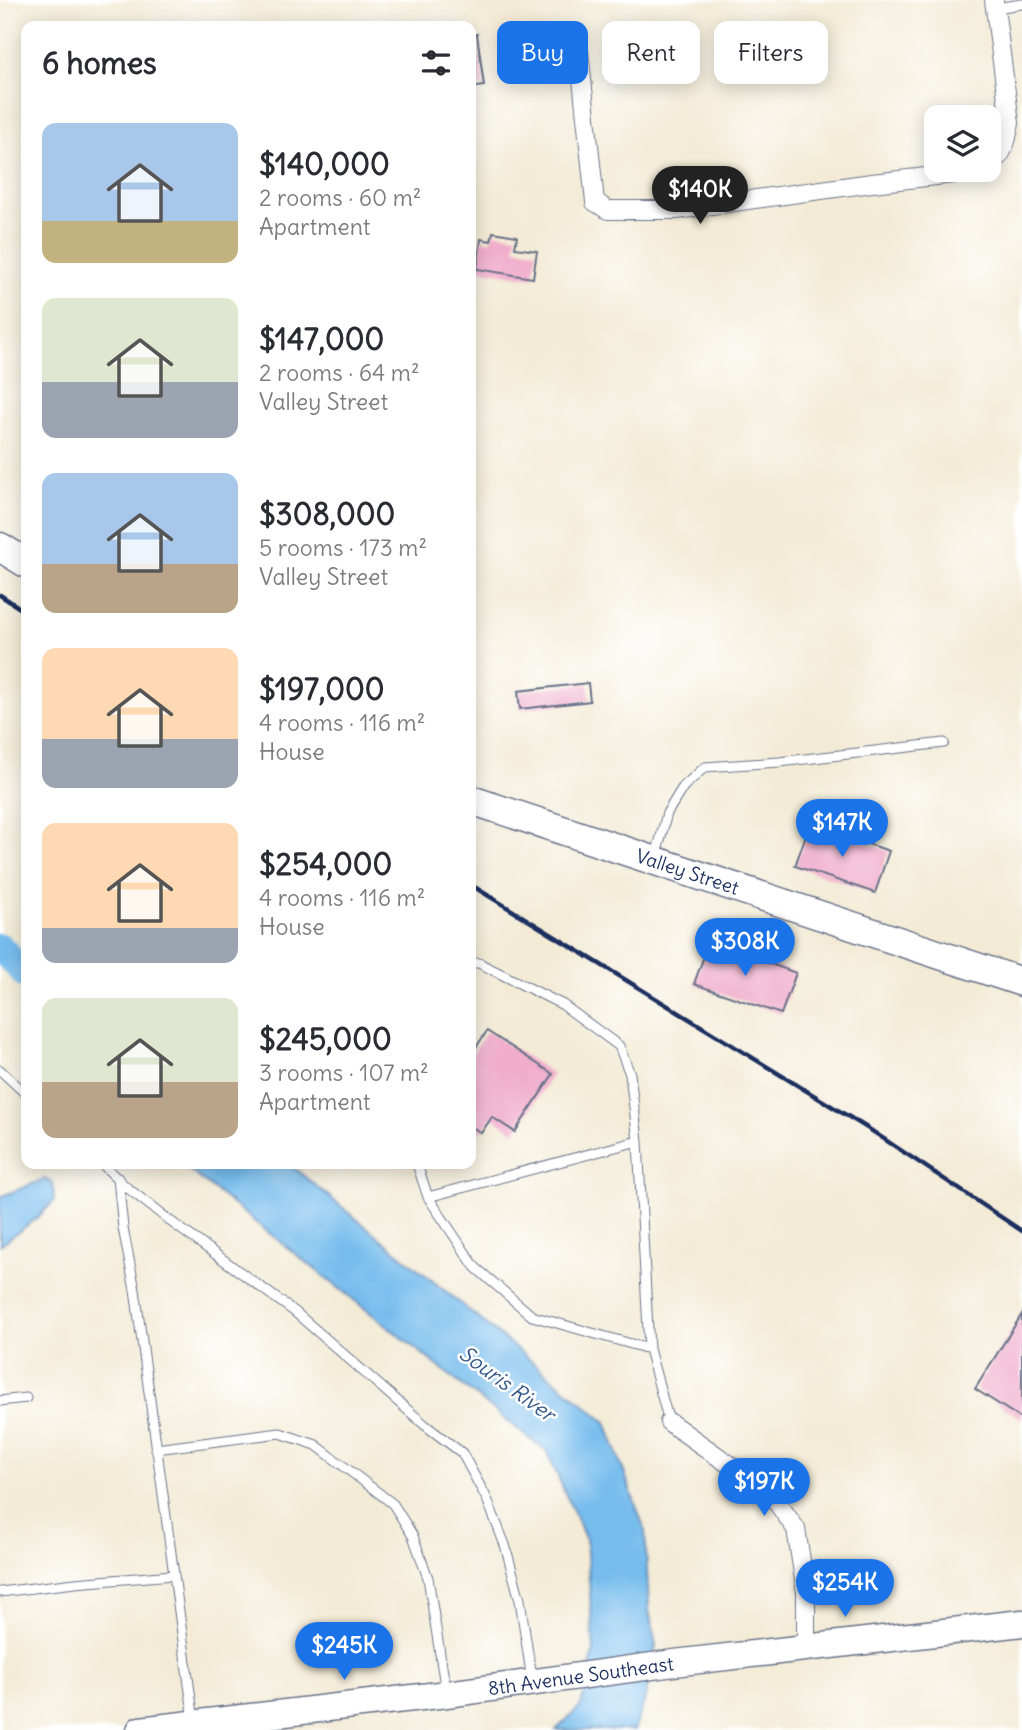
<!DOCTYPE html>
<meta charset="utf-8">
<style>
body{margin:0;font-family:Delius,sans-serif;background:#f2f2f3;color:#2b2b33;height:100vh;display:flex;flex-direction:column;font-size:26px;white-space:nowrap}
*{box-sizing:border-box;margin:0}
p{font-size:23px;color:#7c7c81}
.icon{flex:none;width:38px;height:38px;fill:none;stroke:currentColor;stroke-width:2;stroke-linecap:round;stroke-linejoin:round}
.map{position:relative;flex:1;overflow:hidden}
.drawer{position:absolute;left:21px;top:21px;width:455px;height:1148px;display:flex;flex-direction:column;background:#fff;border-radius:14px;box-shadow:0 4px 18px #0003}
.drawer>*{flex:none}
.hud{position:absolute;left:497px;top:21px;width:420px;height:63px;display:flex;gap:14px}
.tools{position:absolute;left:924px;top:105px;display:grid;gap:14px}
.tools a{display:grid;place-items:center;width:77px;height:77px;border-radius:14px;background:#fff;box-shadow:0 4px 18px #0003;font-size:35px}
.price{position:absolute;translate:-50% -60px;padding:0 16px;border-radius:24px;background:#1a73e8;color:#fff;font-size:23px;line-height:46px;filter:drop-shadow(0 2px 4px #0008)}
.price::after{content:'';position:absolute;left:50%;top:42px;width:21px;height:16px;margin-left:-10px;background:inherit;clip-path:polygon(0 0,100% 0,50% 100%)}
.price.on{background:#222;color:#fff}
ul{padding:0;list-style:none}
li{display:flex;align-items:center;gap:21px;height:175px;padding:0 21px}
li span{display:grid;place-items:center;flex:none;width:196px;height:140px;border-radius:14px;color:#555}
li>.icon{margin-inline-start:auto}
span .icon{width:84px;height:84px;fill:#fffc;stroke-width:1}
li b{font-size:30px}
h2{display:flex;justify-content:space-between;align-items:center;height:84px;padding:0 21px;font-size:30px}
.pill{padding:0 24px;border-radius:14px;background:#fff;box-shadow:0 4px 18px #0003;font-size:24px;line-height:63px}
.pill.on{background:#1a73e8;color:#fff}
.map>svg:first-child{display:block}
</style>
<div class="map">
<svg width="1022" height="1730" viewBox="0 0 1022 1730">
<rect width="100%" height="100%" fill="#fff"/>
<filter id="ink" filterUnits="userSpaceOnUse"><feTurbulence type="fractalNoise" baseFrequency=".0143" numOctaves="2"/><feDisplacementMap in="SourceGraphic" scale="14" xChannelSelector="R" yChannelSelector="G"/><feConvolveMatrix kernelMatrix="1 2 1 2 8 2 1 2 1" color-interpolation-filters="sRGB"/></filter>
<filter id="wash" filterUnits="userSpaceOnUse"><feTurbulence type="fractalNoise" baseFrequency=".00686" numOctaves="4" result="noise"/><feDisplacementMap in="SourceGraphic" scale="28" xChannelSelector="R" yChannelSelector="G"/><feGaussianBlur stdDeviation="1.57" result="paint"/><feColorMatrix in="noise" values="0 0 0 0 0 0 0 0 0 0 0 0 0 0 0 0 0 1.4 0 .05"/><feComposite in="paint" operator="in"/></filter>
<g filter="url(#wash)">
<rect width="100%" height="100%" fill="#f3ebd5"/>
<path fill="#76bced" stroke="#4876a6" stroke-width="2" d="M184,1164H289L606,1422L645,1531L649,1610L656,1646L645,1699L634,1730H556L581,1706L594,1650L586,1540L547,1452L184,1166Z
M44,1179L53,1183L54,1201L37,1218L0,1245V1197Z"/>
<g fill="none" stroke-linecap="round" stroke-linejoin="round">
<path stroke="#76bced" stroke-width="28" d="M0,947L26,975"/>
</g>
<g id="blocks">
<path fill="#f0adcc" d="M477,34L484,86L471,88V35Z
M493,232L517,236L515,248L537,251L533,278L477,269L481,239L491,241Z
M588,683L590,701L520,709L518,691Z
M810,824L889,851L875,893L795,866Z
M709,942L796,973L781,1014L694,984Z
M487,1031L553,1074L515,1132L492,1117L481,1133L471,1126V1055Z
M1022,1314V1419L975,1389Z"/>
</g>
</g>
<g filter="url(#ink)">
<use href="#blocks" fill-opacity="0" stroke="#677188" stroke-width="2"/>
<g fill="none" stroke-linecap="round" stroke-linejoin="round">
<g stroke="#677188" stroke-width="11">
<path id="lane" d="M995,8L1022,4
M656,856L667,813L683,787L705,767L779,762L944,743
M471,963H479L563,1005L619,1046L630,1074L638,1141L649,1349L669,1422
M0,1070L26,1094
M102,1164L125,1186L170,1221L295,1312L425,1425L462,1453L487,1499L505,1545L520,1600L532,1680
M417,1164L428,1197L475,1267L532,1316L649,1349
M118,1178L123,1228L135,1290L194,1721
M428,1197L638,1141
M0,1401L26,1398
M156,1449L280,1433L316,1445L393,1504L413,1536L428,1578L446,1692
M0,1592L75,1583L173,1575"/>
</g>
<g stroke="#677188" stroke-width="20">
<path id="street" d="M579,51L595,202L608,210H676L872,183L972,172L977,170
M989,164C1004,157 1007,139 1010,123L994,0
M669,1422L771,1494L796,1529L806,1592V1647"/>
</g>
<g stroke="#677188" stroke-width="29">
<g id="secondary">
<path id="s1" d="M140,1730L447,1694L674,1663L1022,1623"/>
</g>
</g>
<g stroke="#677188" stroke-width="31">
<g id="primary">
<path d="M0,547L26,563"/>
<path id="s2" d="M471,800L1022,982"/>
</g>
</g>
<use href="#lane" stroke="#fff" stroke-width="9"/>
<use href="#street" stroke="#fff" stroke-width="18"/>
<use href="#secondary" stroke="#fff" stroke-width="26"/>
<use href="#primary" stroke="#fff" stroke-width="28"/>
<path stroke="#1b2f5e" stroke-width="4.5" d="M0,595L26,612
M471,885L872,1131L1022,1231"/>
</g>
</g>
<g text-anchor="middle" stroke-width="5" stroke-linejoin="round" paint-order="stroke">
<g font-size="19" fill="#1b2f5e" stroke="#fff">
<text dy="7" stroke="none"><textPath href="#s2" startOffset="228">Valley Street</textPath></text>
<text dy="7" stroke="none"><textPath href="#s1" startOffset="444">8th Avenue Southeast</textPath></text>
</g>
<g font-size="21" font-style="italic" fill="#365989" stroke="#fff">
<text transform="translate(507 1384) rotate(36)" y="7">Souris River</text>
</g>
</g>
</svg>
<div class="tools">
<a><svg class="icon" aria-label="layers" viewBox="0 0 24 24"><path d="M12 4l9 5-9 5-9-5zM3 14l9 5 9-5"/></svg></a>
</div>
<b class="price on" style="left:700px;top:226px">$140K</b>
<b class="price" style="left:842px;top:859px">$147K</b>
<b class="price" style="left:745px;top:978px">$308K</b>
<b class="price" style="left:764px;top:1518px">$197K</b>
<b class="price" style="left:845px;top:1619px">$254K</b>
<b class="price" style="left:344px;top:1682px">$245K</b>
<div class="hud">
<a class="pill on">Buy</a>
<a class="pill">Rent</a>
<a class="pill">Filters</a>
</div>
<section class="drawer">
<h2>6 homes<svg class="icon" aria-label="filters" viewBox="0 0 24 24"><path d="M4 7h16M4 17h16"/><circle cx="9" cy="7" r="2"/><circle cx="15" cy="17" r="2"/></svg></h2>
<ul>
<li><span style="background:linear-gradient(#a9c7e8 70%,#c2b280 0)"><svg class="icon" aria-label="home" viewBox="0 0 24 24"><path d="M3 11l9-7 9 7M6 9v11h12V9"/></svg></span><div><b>$140,000</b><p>2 rooms · 60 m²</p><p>Apartment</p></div></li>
<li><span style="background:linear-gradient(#dfe7d0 60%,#9aa5b1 0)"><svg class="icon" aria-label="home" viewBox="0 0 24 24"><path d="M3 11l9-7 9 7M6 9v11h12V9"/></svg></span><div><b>$147,000</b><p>2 rooms · 64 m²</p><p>Valley Street</p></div></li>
<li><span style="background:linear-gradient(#a9c7e8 65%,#b9a48a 0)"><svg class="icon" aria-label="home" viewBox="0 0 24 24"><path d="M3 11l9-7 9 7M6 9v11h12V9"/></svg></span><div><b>$308,000</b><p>5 rooms · 173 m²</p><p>Valley Street</p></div></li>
<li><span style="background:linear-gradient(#ffd9b3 65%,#9aa5b1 0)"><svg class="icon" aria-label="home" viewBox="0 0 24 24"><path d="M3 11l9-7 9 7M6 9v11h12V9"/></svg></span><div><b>$197,000</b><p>4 rooms · 116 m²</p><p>House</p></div></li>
<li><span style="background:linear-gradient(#ffd9b3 75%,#9aa5b1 0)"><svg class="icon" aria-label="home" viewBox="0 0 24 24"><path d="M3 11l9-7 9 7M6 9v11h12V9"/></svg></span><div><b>$254,000</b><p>4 rooms · 116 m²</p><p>House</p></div></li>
<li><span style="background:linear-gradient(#dfe7d0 60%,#b9a48a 0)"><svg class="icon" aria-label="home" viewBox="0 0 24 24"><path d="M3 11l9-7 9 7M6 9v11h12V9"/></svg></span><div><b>$245,000</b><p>3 rooms · 107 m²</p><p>Apartment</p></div></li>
</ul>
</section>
</div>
